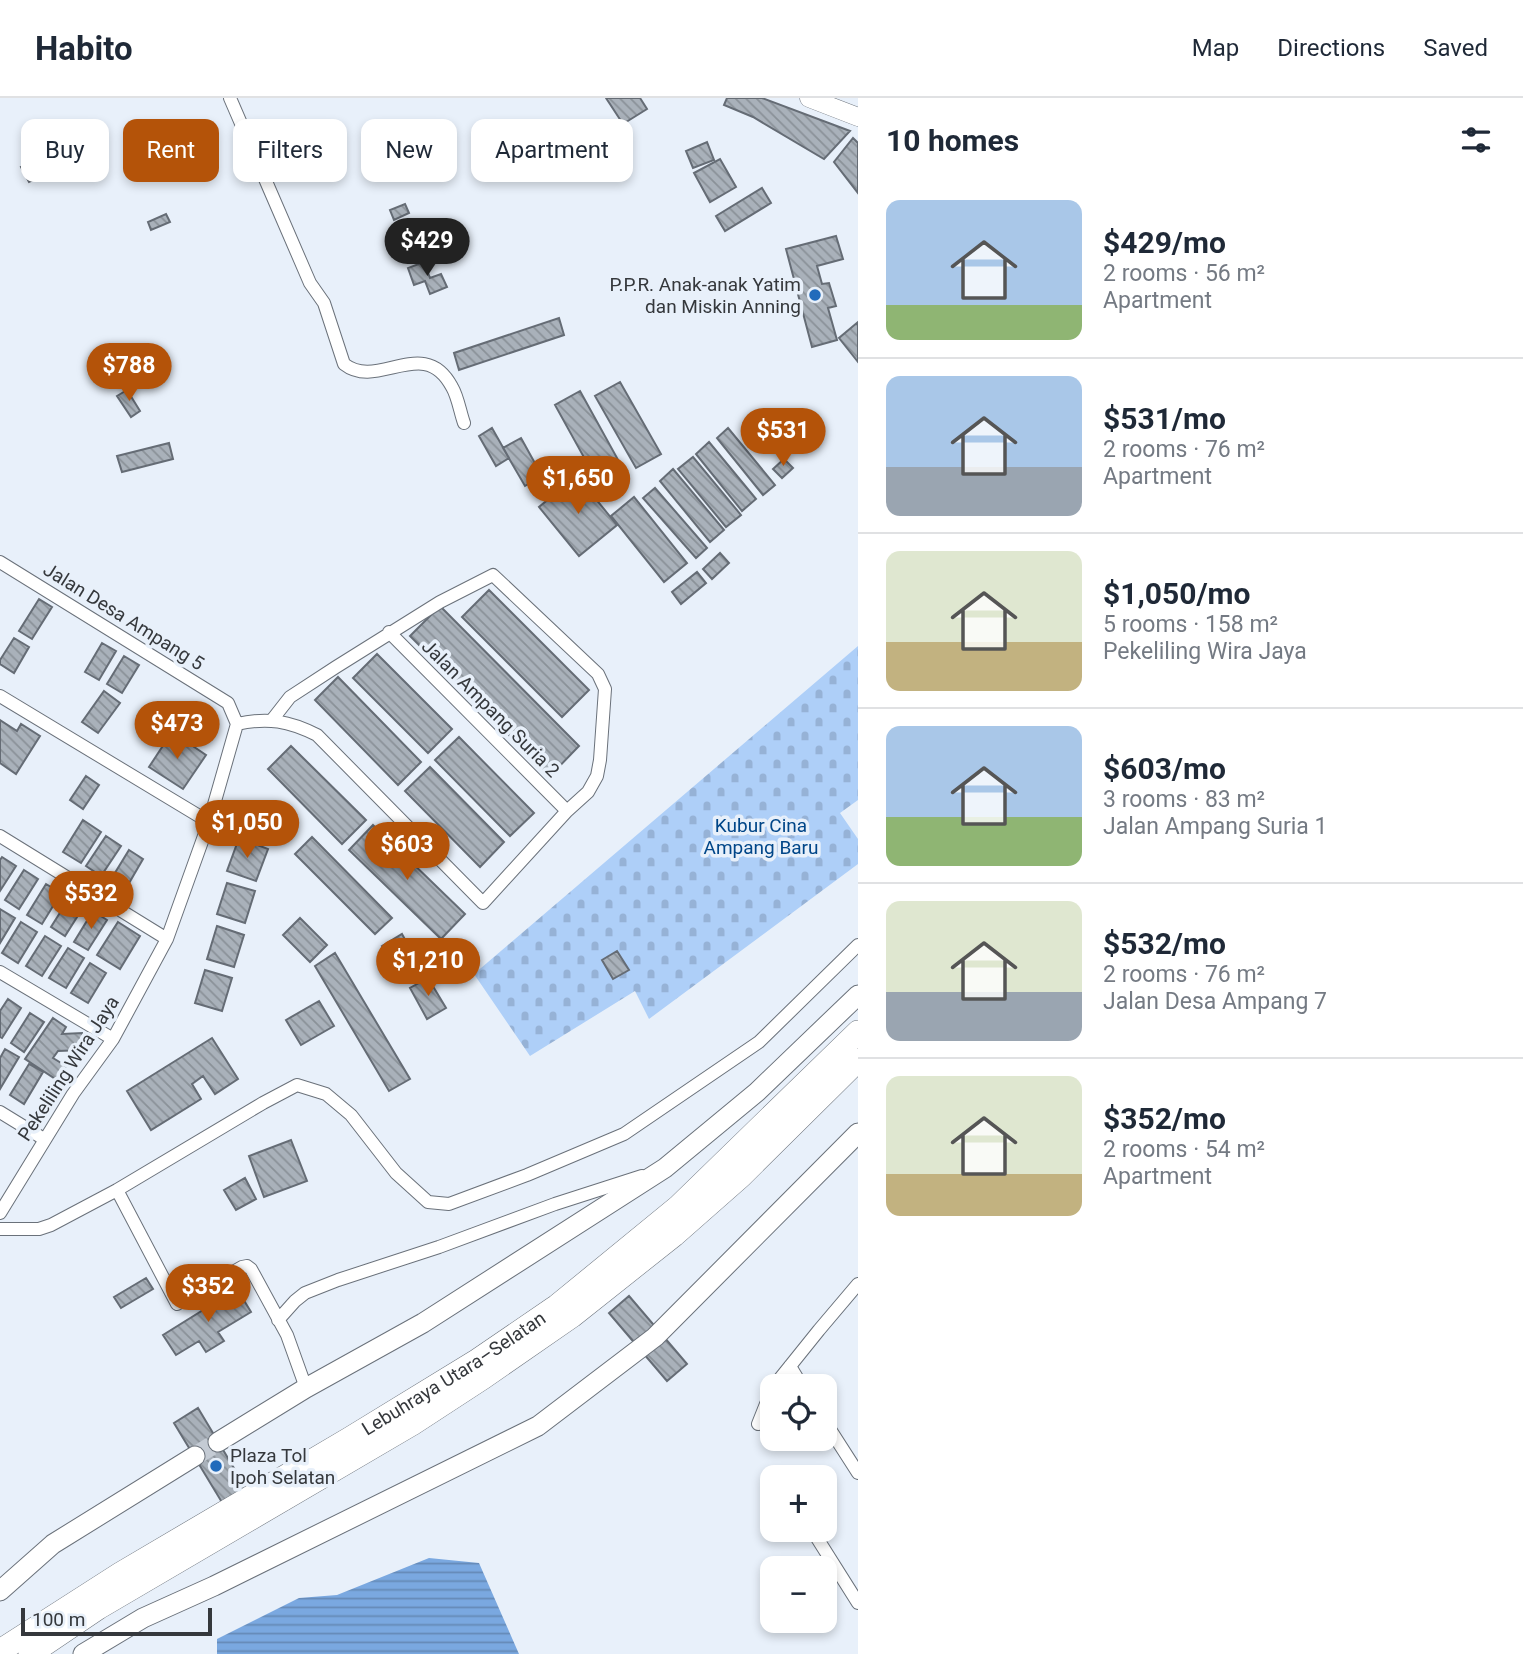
<!DOCTYPE html>
<meta charset="utf-8">
<style>
body{margin:0;font-family:Roboto,sans-serif;background:#f2f2f3;color:#1f2937;height:100vh;display:flex;flex-direction:column;font-size:26px;white-space:nowrap}
*{box-sizing:border-box;margin:0}
p{font-size:23px;color:#747a83}
.icon{flex:none;width:38px;height:38px;fill:none;stroke:currentColor;stroke-width:2;stroke-linecap:round;stroke-linejoin:round}
.map{position:relative;flex:1;overflow:hidden}
.drawer{display:flex;flex-direction:column;background:#fff;width:665px}
.drawer>*{flex:none}
.banner{position:absolute;left:21px;top:21px;width:665px;height:63px;display:flex;gap:14px}
.tools{position:absolute;left:760px;top:1276px;display:grid;gap:14px}
.tools a{display:grid;place-items:center;width:77px;height:77px;border-radius:14px;background:#fff;box-shadow:0 4px 10px #0003;font-size:35px}
.scale{position:absolute;left:21px;bottom:18px;width:191px;box-sizing:border-box;padding-left:7px;border:4px solid #35383c;border-top:0;font-size:19px;line-height:24px;white-space:nowrap;color:#35383c;-webkit-text-stroke:5px #e8f0fa;paint-order:stroke}
.price{position:absolute;translate:-50% -60px;padding:0 16px;border-radius:24px;background:#b45309;color:#fff;font-size:23px;line-height:46px;filter:drop-shadow(0 2px 4px #0008)}
.price::after{content:'';position:absolute;left:50%;top:42px;width:21px;height:16px;margin-left:-10px;background:inherit;clip-path:polygon(0 0,100% 0,50% 100%)}
.price.current{background:#222;color:#fff}
ul{padding:0;list-style:none}
li{display:flex;align-items:center;gap:21px;height:175px;padding:0 28px}
li+li{border-top:2px solid #e0e1e3}
li span{display:grid;place-items:center;flex:none;width:196px;height:140px;border-radius:14px;color:#555}
li>.icon{margin-inline-start:auto}
span .icon{width:84px;height:84px;fill:#fffc;stroke-width:1}
li b{font-size:30px}
h2{display:flex;justify-content:space-between;align-items:center;height:84px;padding:0 28px;font-size:30px}
.pill{padding:0 24px;border-radius:14px;background:#fff;box-shadow:0 4px 10px #0003;font-size:24px;line-height:63px}
.pill.current{background:#b45309;color:#fff}
header{display:flex;align-items:center;gap:42px;box-sizing:border-box;height:98px;padding:0 35px;background:#fff;border-bottom:2px solid #e0e1e3}
header strong{font-size:33px}
nav{display:flex;gap:38px;margin-inline-start:auto;font-size:24px}
main{display:flex;flex:1;min-height:0}
.map>svg:first-child{display:block}
</style>
<header>
<strong>Habito</strong>
<nav><a>Map</a><a>Directions</a><a>Saved</a></nav>
</header>
<main>
<div class="map">
<svg width="858" height="1556" viewBox="0 0 858 1556">
<defs>
<pattern id="cemetery-stones" width="16" height="16" patternUnits="userSpaceOnUse" patternTransform="scale(1.75)"><rect width="16" height="16" fill="#aecff8"/><path d="M2 7V4a2 2 0 0 1 4 0v3zM10 15v-3a2 2 0 0 1 4 0v3z" fill="#96b2d6"/></pattern>
<pattern id="water-rules" width="6" height="5" patternUnits="userSpaceOnUse" patternTransform="scale(1.75)"><rect width="6" height="5" fill="#7aa8e0"/><path d="M0 2.5h6" fill="none" stroke="#658ab7"/></pattern>
<pattern id="building-back-hatch" width="6" height="6" patternUnits="userSpaceOnUse" patternTransform="scale(1.75)"><rect width="6" height="6" fill="#a9b1ba"/><path d="M-1 5l2 2M0 0l6 6M5-1l2 2" fill="none" stroke="#8a9198"/></pattern>
</defs>
<rect width="100%" height="100%" fill="#e8f0fa"/>
<path fill="url(#cemetery-stones)" d="M858,548V702L840,715L858,741V766L649,921L635,893L530,958L474,876Z"/>
<path fill="url(#water-rules)" d="M429,1460L479,1465L519,1556H217V1541L299,1500L337,1497Z"/>
<path fill="url(#building-back-hatch)" stroke="#656c75" stroke-width="2" d="M606,0H640L647,11L623,26Z
M727,0H762L850,33L824,61L753,19L724,7Z
M853,40L858,45V95L834,64Z
M707,44L714,62L693,70L686,53Z
M50,55L58,70L29,84L21,69Z
M720,61L736,89L710,104L694,75Z
M762,90L771,105L725,133L716,118Z
M405,106L409,115L394,122L390,112Z
M166,116L170,124L151,132L148,124Z
M836,138L843,161L817,168L822,186L829,185L836,208L828,210L837,242L812,249L786,151Z
M424,164L430,180L441,176L447,189L430,196L425,183L414,187L408,170Z
M559,220L564,237L459,272L454,255Z
M858,224V264L839,240Z
M620,284L661,356L636,370L595,298Z
M127,292L140,313L131,319L117,298Z
M580,293L627,378L602,392L555,307Z
M492,330L509,360L496,368L479,338Z
M728,330L775,387L763,397L717,340Z
M521,340L542,378L525,388L503,350Z
M709,344L756,401L742,413L696,356Z
M169,345L173,361L122,374L117,358Z
M693,359L741,417L726,429L678,371Z
M784,361L793,370L782,380L773,371Z
M673,371L724,432L710,444L660,383Z
M577,378L617,427L579,458L539,409Z
M655,390L707,450L696,460L643,400Z
M634,399L687,465L664,484L611,418Z
M720,455L729,465L712,481L703,471Z
M697,474L706,485L681,506L672,494Z
M489,492L589,592L562,619L462,519Z
M39,501L52,509L32,541L19,533Z
M440,508L579,648L550,678L410,538Z
M14,540L29,549L14,575L0,566V562Z
M102,545L116,553L99,582L85,574Z
M377,556L452,631L428,655L353,580Z
M124,558L139,567L122,595L107,586Z
M338,579L421,664L398,687L315,602Z
M104,593L120,605L98,635L82,624Z
M0,622L17,633L21,626L40,638L16,676L0,665Z
M172,634L206,657L183,691L149,669Z
M459,639L534,715L510,738L435,662Z
M291,648L366,722L342,746L268,671Z
M430,669L504,744L480,769L405,693Z
M86,678L99,687L83,711L70,702Z
M83,722L101,734L81,765L63,754Z
M373,727L465,816L441,841L349,752Z
M106,738L121,748L101,778L86,768Z
M312,739L392,820L375,836L295,756Z
M239,740L268,751L256,783L227,773Z
M129,752L143,761L125,792L110,783Z
M2,759L16,768L0,793V762Z
M24,772L38,781L19,811L5,802Z
M227,785L255,793L245,825L217,816Z
M46,786L61,795L42,826L27,817Z
M70,799L84,808L65,838L51,829Z
M0,811L15,820L0,845Z
M93,813L107,822L88,852L74,844Z
M300,820L327,847L310,864L283,837Z
M21,824L37,834L18,865L2,855Z
M118,824L140,838L120,871L97,857Z
M217,828L244,837L234,869L207,861Z
M402,836L420,869L401,880L382,848Z
M45,838L61,848L42,878L26,868Z
M68,850L84,860L66,890L49,880Z
M617,853L629,872L613,881L602,862Z
M335,855L410,981L389,993L315,868Z
M90,865L106,875L88,905L71,895Z
M205,872L232,880L222,913L195,905Z
M428,880L446,910L427,921L410,890Z
M8,901L21,910L2,940L0,939V913Z
M319,903L334,928L301,947L286,922Z
M30,915L44,924L24,954L11,945Z
M53,920L66,929L62,936L82,935L83,952L58,953L53,960L66,968L57,982L25,961Z
M212,940L238,981L215,996L203,978L192,986L201,1001L151,1032L127,993Z
M5,951L19,959L0,991V960Z
M29,966L43,974L24,1006L10,997Z
M291,1042L307,1083L264,1099L249,1058Z
M245,1080L256,1101L236,1112L224,1092Z
M146,1180L153,1191L121,1210L114,1199Z
M237,1191L251,1214L218,1234L224,1243L206,1254L199,1243L176,1257L163,1237Z
M629,1198L687,1266L667,1283L609,1215Z
M198,1310L250,1397L226,1411L174,1325Z"/>
<g fill="none" stroke-linecap="round" stroke-linejoin="round">
<path stroke="#c4cbd4" stroke-width="19" stroke-dasharray="19 10" stroke-linecap="butt" d="M195,1358L218,1344"/>
<g stroke="#6a717a" stroke-width="14">
<path id="minor" d="M230,0L310,185L324,205L344,266C378,293 424,236 452,289C458,299 460,314 464,325
M0,464L228,605L237,626L209,724L167,841L113,941L73,996L0,1115
M389,534L567,713
M0,598L209,724
M237,626C268,619 289,623 317,637L483,805L567,713L588,694L597,678L600,662L605,591L598,576L493,477L440,504L336,569L290,599L272,622
M0,738L167,841
M0,874L113,941
M0,1014L44,1041
M117,1092L177,1206L242,1169L247,1168L251,1171L287,1237L306,1290
M0,1131H39L51,1127L117,1092L263,1005L297,987L326,996L351,1017L396,1075L428,1104L449,1106L527,1077L624,1036L759,944L858,847
M278,1222L295,1203L305,1195L338,1182L439,1149L555,1106L642,1078
M790,1268L802,1288
M774,1288L819,1232L858,1186
M824,1322L858,1375
M758,1326L772,1291
M812,1432L858,1505"/>
</g>
<g stroke="#6a717a" stroke-width="19">
<path id="secondary" d="M809,0L858,19"/>
</g>
<g stroke="#6a717a" stroke-width="21">
<path id="primary" d="M218,1344L306,1290L423,1225L665,1070L757,994L858,897
M0,1493L53,1446L195,1358
M83,1556L143,1520L214,1488L538,1328L655,1239L858,1035"/>
</g>
<g stroke="#6a717a" stroke-width="24">
<g id="motorway">
<path id="s1" d="M0,1553L120,1476L349,1341L478,1262L557,1208L678,1109L858,934"/>
<path d="M30,1556L98,1510L412,1326L484,1279L572,1218L674,1137L741,1078L858,962"/>
</g>
</g>
<use href="#minor" stroke="#fff" stroke-width="12"/>
<use href="#secondary" stroke="#fff" stroke-width="18"/>
<use href="#primary" stroke="#fff" stroke-width="19"/>
<use href="#motorway" stroke="#fff" stroke-width="23"/>
</g>
<g fill="#226bbb" stroke="#e8f0fa" stroke-width="2.5">
<circle cx="815" cy="197" r="7"/>
<circle cx="216" cy="1368" r="7"/>
</g>
<g text-anchor="middle" stroke-width="7" stroke-linejoin="round" paint-order="stroke">
<g font-size="19" fill="#35383c" stroke="#e8f0fa" text-anchor="end">
<text x="801" y="193">P.P.R. Anak-anak Yatim<tspan x="801" dy="22">dan Miskin Anning</tspan></text>
<text x="230" y="1364" text-anchor="start">Plaza Tol<tspan x="230" dy="22">Ipoh Selatan</tspan></text>
</g>
<g font-size="19" fill="#35383c" stroke="#e8f0fa">
<text transform="translate(124 518) rotate(32)" y="7">Jalan Desa Ampang 5</text>
<text transform="translate(491 610) rotate(45)" y="7">Jalan Ampang Suria 2</text>
<text transform="translate(68 970) rotate(-57)" y="7">Pekeliling Wira Jaya</text>
<text dy="7" stroke="none"><textPath href="#s1" startOffset="532">Lebuhraya Utara–Selatan</textPath></text>
</g>
<g font-size="19" fill="#014688" stroke="#e8f0fa">
<text x="761" y="734">Kubur Cina<tspan x="761" dy="22">Ampang Baru</tspan></text>
</g>
</g>
</svg>
<div class="tools">
<a><svg class="icon" aria-label="locate" viewBox="0 0 24 24"><circle cx="12" cy="12" r="6"/><path d="M12 2v4M12 18v4M2 12h4M18 12h4"/></svg></a>
<a>+</a>
<a>−</a>
</div>
<div class="scale">100 m</div>
<b class="price current" style="left:427px;top:180px">$429</b>
<b class="price" style="left:129px;top:305px">$788</b>
<b class="price" style="left:783px;top:370px">$531</b>
<b class="price" style="left:578px;top:418px">$1,650</b>
<b class="price" style="left:177px;top:663px">$473</b>
<b class="price" style="left:247px;top:762px">$1,050</b>
<b class="price" style="left:407px;top:784px">$603</b>
<b class="price" style="left:91px;top:833px">$532</b>
<b class="price" style="left:428px;top:900px">$1,210</b>
<b class="price" style="left:208px;top:1226px">$352</b>
<div class="banner">
<a class="pill">Buy</a>
<a class="pill current">Rent</a>
<a class="pill">Filters</a>
<a class="pill">New</a>
<a class="pill">Apartment</a>
</div>
</div>
<section class="drawer">
<h2>10 homes<svg class="icon" aria-label="filters" viewBox="0 0 24 24"><path d="M4 7h16M4 17h16"/><circle cx="9" cy="7" r="2"/><circle cx="15" cy="17" r="2"/></svg></h2>
<ul>
<li><span style="background:linear-gradient(#a9c7e8 75%,#8fb573 0)"><svg class="icon" aria-label="home" viewBox="0 0 24 24"><path d="M3 11l9-7 9 7M6 9v11h12V9"/></svg></span><div><b>$429/mo</b><p>2 rooms · 56 m²</p><p>Apartment</p></div></li>
<li><span style="background:linear-gradient(#a9c7e8 65%,#9aa5b1 0)"><svg class="icon" aria-label="home" viewBox="0 0 24 24"><path d="M3 11l9-7 9 7M6 9v11h12V9"/></svg></span><div><b>$531/mo</b><p>2 rooms · 76 m²</p><p>Apartment</p></div></li>
<li><span style="background:linear-gradient(#dfe7d0 65%,#c2b280 0)"><svg class="icon" aria-label="home" viewBox="0 0 24 24"><path d="M3 11l9-7 9 7M6 9v11h12V9"/></svg></span><div><b>$1,050/mo</b><p>5 rooms · 158 m²</p><p>Pekeliling Wira Jaya</p></div></li>
<li><span style="background:linear-gradient(#a9c7e8 65%,#8fb573 0)"><svg class="icon" aria-label="home" viewBox="0 0 24 24"><path d="M3 11l9-7 9 7M6 9v11h12V9"/></svg></span><div><b>$603/mo</b><p>3 rooms · 83 m²</p><p>Jalan Ampang Suria 1</p></div></li>
<li><span style="background:linear-gradient(#dfe7d0 65%,#9aa5b1 0)"><svg class="icon" aria-label="home" viewBox="0 0 24 24"><path d="M3 11l9-7 9 7M6 9v11h12V9"/></svg></span><div><b>$532/mo</b><p>2 rooms · 76 m²</p><p>Jalan Desa Ampang 7</p></div></li>
<li><span style="background:linear-gradient(#dfe7d0 70%,#c2b280 0)"><svg class="icon" aria-label="home" viewBox="0 0 24 24"><path d="M3 11l9-7 9 7M6 9v11h12V9"/></svg></span><div><b>$352/mo</b><p>2 rooms · 54 m²</p><p>Apartment</p></div></li>
</ul>
</section>
</main>
